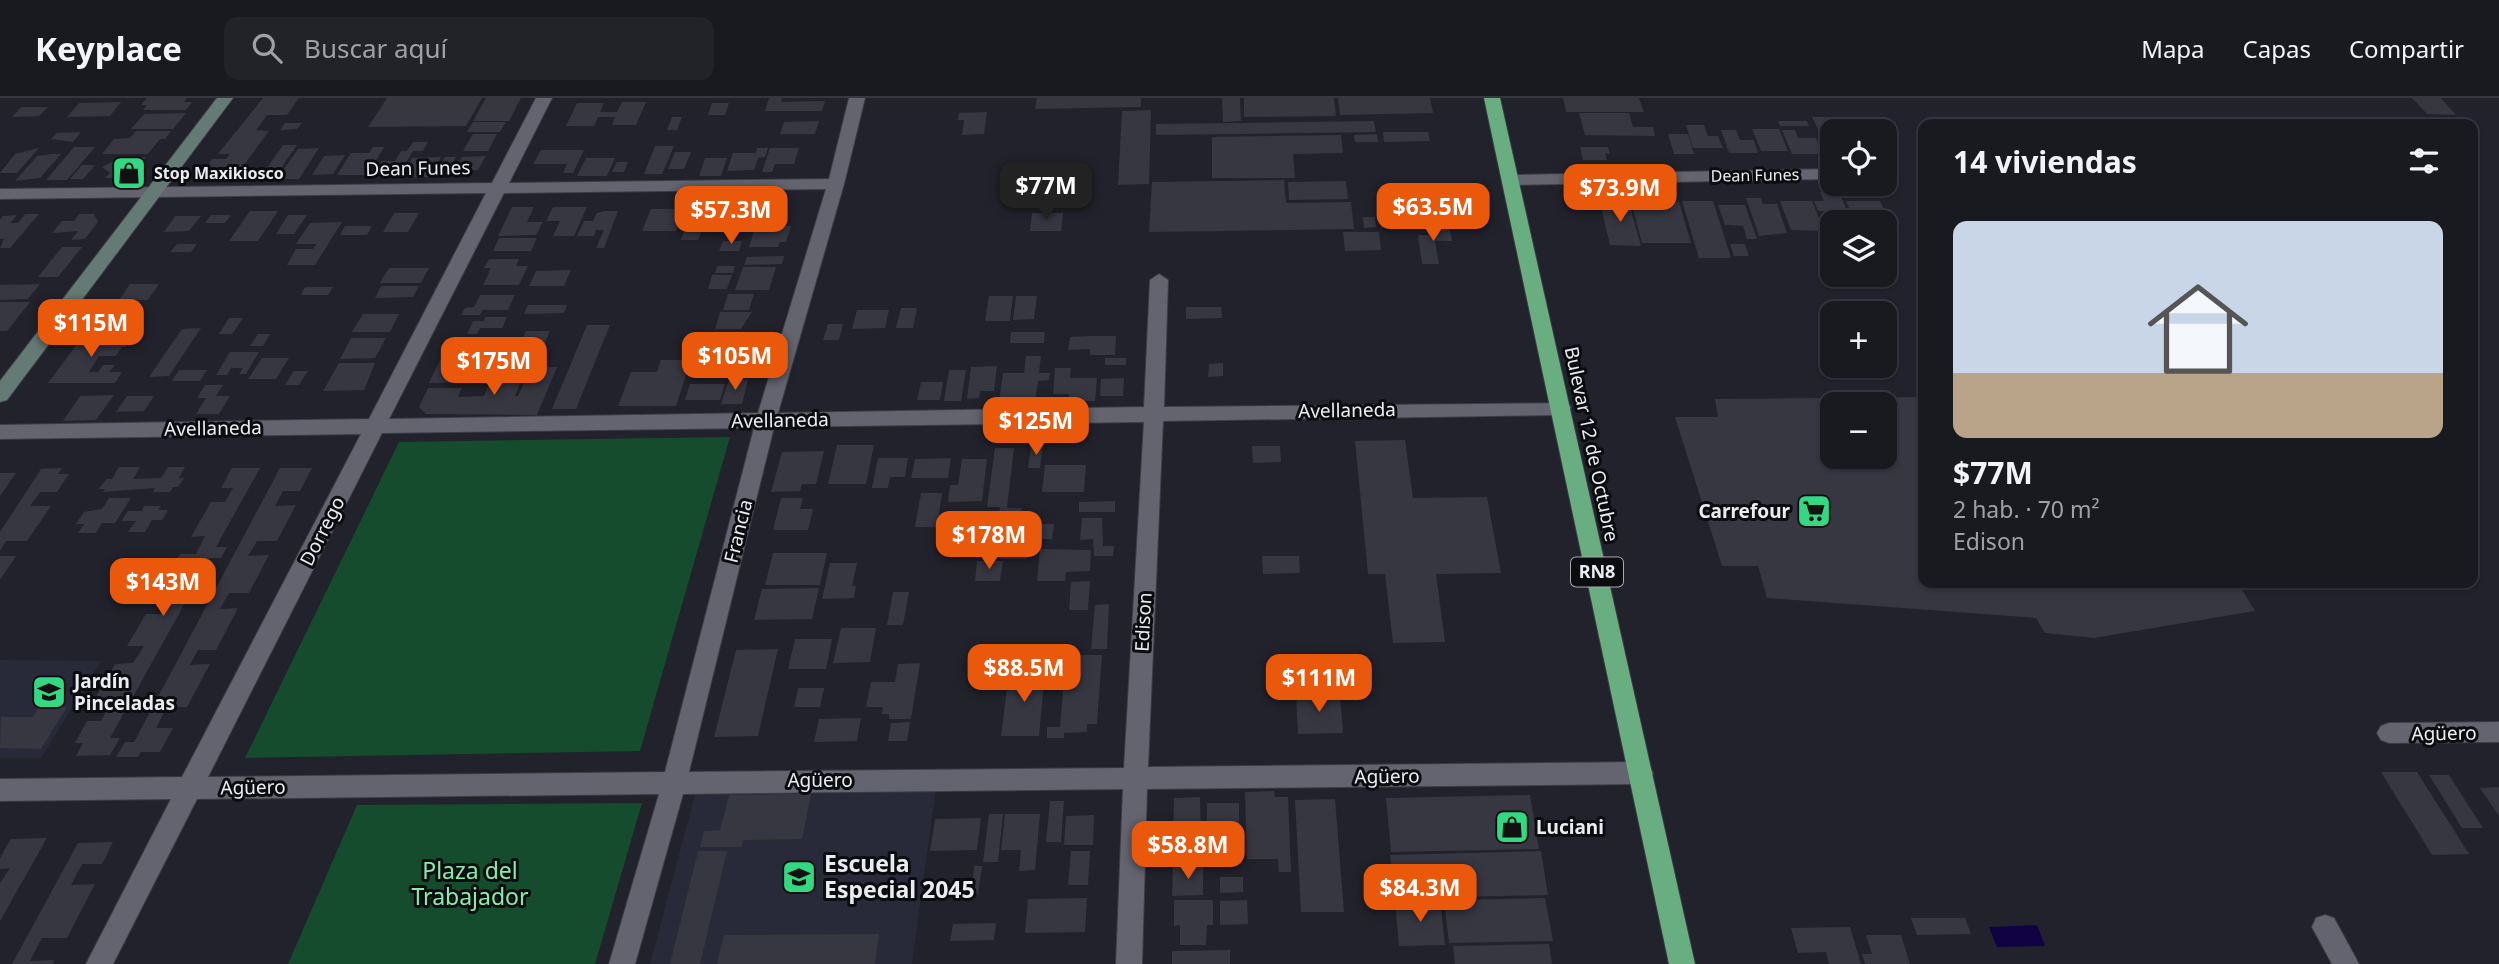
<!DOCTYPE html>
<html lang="es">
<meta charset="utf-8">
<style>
body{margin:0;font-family:"Noto Sans",sans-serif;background:#222329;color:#f1f3f6;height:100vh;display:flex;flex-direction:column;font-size:26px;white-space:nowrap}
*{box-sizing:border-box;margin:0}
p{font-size:23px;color:#9fa1a5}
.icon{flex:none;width:38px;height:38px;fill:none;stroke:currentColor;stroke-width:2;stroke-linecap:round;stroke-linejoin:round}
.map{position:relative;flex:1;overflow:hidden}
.drawer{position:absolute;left:1918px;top:21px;width:560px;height:469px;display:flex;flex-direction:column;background:#191a20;border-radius:14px;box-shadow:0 2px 5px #0004,0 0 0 2px #37383e}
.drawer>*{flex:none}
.controls{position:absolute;left:1820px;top:21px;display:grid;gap:14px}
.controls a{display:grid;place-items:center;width:77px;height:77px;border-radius:14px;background:#191a20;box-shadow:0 2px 5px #0004,0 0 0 2px #37383e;font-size:35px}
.price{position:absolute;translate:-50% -60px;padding:0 16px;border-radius:14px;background:#ea580c;color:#fff;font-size:23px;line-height:46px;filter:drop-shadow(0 2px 4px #0008)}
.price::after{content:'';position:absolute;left:50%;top:42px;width:21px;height:16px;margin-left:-10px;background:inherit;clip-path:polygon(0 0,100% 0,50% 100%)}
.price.active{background:#222;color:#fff}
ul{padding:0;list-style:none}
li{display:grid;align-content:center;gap:14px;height:371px;padding:0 35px}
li+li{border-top:2px solid #37383e}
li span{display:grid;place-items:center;height:217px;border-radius:14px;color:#555}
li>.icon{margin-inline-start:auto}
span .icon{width:126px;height:126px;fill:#fffc;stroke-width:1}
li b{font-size:30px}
h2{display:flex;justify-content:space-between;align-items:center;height:84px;padding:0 35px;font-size:30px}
header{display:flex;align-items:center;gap:42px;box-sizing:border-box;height:98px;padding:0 35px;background:#191a20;border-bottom:2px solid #37383e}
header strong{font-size:33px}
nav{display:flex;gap:38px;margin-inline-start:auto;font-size:24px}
.search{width:490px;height:63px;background:#222329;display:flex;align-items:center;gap:18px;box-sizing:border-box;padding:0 24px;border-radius:14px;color:#9fa1a5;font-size:26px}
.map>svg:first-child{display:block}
</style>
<header>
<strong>Keyplace</strong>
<div class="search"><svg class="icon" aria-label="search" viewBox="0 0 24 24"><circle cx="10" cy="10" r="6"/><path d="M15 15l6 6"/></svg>Buscar aquí</div>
<nav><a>Mapa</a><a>Capas</a><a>Compartir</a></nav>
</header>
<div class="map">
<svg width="2499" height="866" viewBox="0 0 2499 866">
<rect width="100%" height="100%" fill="#21222b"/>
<path fill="#292a39" d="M0,562L101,563L41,660H0Z
M936,690L912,866H650L696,693Z"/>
<path fill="#144c2d" d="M730,339L640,653L245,660L399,344Z
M642,705L595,866H288L357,707Z"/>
<path fill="#110343" d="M2037,827L2045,848L1997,849L1989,829Z"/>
<path fill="#363741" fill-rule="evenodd" d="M147,0H187L184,4H192L186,12H143L147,7H141Z
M263,0H299L287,17H267L256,32L269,33L241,71L201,77L212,61H226L230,56H218Z
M387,0H482L466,28L368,29Z
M486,0H521L509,23H473Z
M769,0H782L781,4L825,3L822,13H765Z
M1037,0H1141V9L1035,11Z
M1222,0H1240L1241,23L1223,24Z
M1244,0H1334L1336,18L1244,19Z
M1338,0H1430L1433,15L1340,17Z
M1563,0H1639L1644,14H1566Z
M2412,0H2441L2456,17L2427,16Z
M121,4L110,18L67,19L79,5Z
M622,4H646L636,27H612L615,19H598L594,28H566L577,5H604L600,14H617Z
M712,5H729L725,17H708Z
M21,9H48L39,18L12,19Z
M1151,12L1149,86L1118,87L1122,13Z
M987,14L984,36L962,37L964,22H958L959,15Z
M186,15L173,31H131L144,16Z
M1579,15H1629L1633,29H1653L1655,38L1585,37Z
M672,19H682L677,32H667Z
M1812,19H1838L1844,31H1833L1832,46H1825L1822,37H1828L1827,33H1819Z
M819,23L815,36H780L784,24Z
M1374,23L1376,34L1156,37V26Z
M1778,23H1807L1809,28H1780Z
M473,24H506L500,34H467Z
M285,25H302L297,31L280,32Z
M1686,27H1704L1708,38H1718L1723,50H1693Z
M1752,31H1779L1788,53H1761Z
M1721,32H1736L1740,42H1754L1758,55H1729Z
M1782,32H1795L1798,40H1816L1823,56H1792Z
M136,33H171L165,41H160L148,56H102L114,41L130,40Z
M81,34L73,44L51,41L57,35Z
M1383,34H1428L1430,43L1384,44Z
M473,36H497L488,53H463Z
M1377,36L1378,44H1355L1354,37Z
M1668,36H1688L1694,56H1674Z
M1341,37L1343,55L1293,56L1295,80H1212V39Z
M413,44H428L423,53H413L399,77H372L381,63H395L401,53H407Z
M283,47H297L275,79H261Z
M655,48H674L662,76H644Z
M74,49H95L67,82H46Z
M373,49H384L367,77H337L351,55H369Z
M1580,49H1608L1610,56L1605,55L1607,62H1583Z
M39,50L17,75H0L15,56Z
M319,50L299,81H277L298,51Z
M757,50H768L765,59L758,60L754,72L727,73L733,55H756Z
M770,50H799L794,66H775L772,74H762Z
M541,52H584L573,75H563L567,66H533Z
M675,54H691L684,71H668Z
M52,56H61L40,80L15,83L37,58Z
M345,57L333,76L312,77L324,58Z
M486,58L478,72H455L462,59Z
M122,59H146L130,80H105L110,75L102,69Z
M441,59L430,79L400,80L412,60Z
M445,59H456L445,78H434Z
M586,60H615L607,78H577Z
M705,60H727L721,78H699Z
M617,64H628L624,74H612Z
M82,67H95L83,81H70Z
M1284,82L1286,105L1351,104L1354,131L1149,134L1152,84Z
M1346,83L1348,101L1289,102L1288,84Z
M1820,94H1839L1847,113H1818L1814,103H1824Z
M1746,100H1761L1763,106H1777L1787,135L1759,138Z
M1682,103H1713L1731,160H1699Z
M1780,103H1812L1824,133L1791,132Z
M1846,103H1880L1889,122L1855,124Z
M1631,104H1679L1691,145H1642Z
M1600,105H1629L1641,148L1610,147Z
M742,106H756L750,126H735Z
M1718,107H1745L1757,141H1747L1743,128L1725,127Z
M512,109H534L527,124H543L536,137L498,138Z
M553,109H587L574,138H553L560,123H546Z
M651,111H685L676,133H642Z
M716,112H729L722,133H708L709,129H703L698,142H681L690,117L714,115Z
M250,113H278L258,143H229Z
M605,113H618L604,150H596L604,132H596L594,138H577L584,123H593L597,115Z
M394,115H419L408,134H383Z
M1032,115H1063L1061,133H1030Z
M25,116H39L10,150H0L4,141H0V122L3,118L17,117L10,125H18Z
M79,116H94L98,124L85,141L71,142L78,133L52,135L62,123H74Z
M211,117H231L225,125H205Z
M288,117H307L294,136H276Z
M1395,117L1397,130H1381L1379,118Z
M175,118H201L189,133L164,134Z
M1363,119H1375L1376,129L1364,130Z
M758,120H787L785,128H791L786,144H780L778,149H749Z
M342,124L315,167H287L296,151H313L316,146H296L310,125Z
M345,128H372L367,137H340Z
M1427,128H1449L1452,143H1435L1439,166H1422L1418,137H1428Z
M1343,134H1379L1381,152L1345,153Z
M499,140H537L531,153H493Z
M723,143H742L739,153H719Z
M177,146H197L191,154H170Z
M1730,146H1745L1749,158H1734Z
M62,149H82L58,179H38Z
M784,158L782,166L744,167L747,159Z
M489,161H519L516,168H528L519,187H483L491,170H484Z
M717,168H735L733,175H715Z
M743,169H776L769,192H735Z
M389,170H429L421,185H380Z
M571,172L564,188H529L536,173Z
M712,177H732L727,191H708Z
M40,186L28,201L0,202V187Z
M130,186H159L148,202L118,203Z
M381,188H419L413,199L375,200Z
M305,189H333L328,197H301Z
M728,196H754L749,212H723Z
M480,197H515L508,212H483L480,217H461L465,210L474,209Z
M989,198H1013L1010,223H985Z
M1016,198H1037L1034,221L1013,222Z
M0,204H30L7,233H0Z
M528,207H567L564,215L524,216Z
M137,208L125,224L95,225L107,209Z
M1186,209H1221L1222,220L1186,221Z
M901,210H917L913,230H896Z
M857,212H889L885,230L852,231Z
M720,214H752L741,231H715Z
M363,216H399L390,234H352Z
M485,219H507L502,230H480L477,236H467L473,223H484Z
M229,220H243L232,236H219Z
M828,226H843L839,242H823Z
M587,227H610L576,311H552Z
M201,230L169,278L149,279L182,231Z
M127,233L121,242H131L126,249H122L116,258H99L89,274H98L103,267H115L109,274H122L115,285H48L86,234Z
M526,233H550L540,256H516Z
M713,234H749L745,248L708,249Z
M1011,234H1045L1044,245H1010Z
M258,236H270L263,248H250Z
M1091,238H1116L1115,257H1090V251L1068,252L1070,239Z
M351,240H386L375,260L340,261Z
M487,240H515L510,251H481Z
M479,242L475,251L441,252L446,243Z
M230,254H259L246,276H239L243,270H231L227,277H216Z
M733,255H756L752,267H729Z
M1026,258H1041L1039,275H1050L1049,282L1038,283L1035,303L999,304L1003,275H1024Z
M262,260H289L276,281H248Z
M1105,260H1126V267H1105Z
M440,262H493L483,284L429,285Z
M661,262H691L676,308H618L631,274H657Z
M339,265H375L364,292L323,293Z
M1223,265V278L1208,279L1209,266Z
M997,268L994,293H980L979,300L967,301L971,269Z
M531,269H557L537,317L426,316L419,309L428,290H462L458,299L484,298L491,281H522L515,298H518Z
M1055,270H1071L1070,280H1097L1095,303H1068L1069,296H1053Z
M179,272H207L200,283H172Z
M949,272H966L961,303H944Z
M294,273H308L299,287H285Z
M1124,280L1123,298H1100L1101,281Z
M729,282H748L742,306H721Z
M921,284H943L940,302H917Z
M690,286H725L720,302H685Z
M205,287H223L216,298H230L219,316H196L206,300H197Z
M114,297L96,322L63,323L80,298Z
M127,298H154L144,313L116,314Z
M1923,299V485H2238L2255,513L2094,540L2045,535L2036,520L1767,500L1758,468H1722L1675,319H1718L1715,301ZM1832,306H1885V359H1832Z
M1405,342L1413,400L1487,399L1501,475L1436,476L1445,544L1393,545L1385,476H1368L1355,343Z
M837,347H874L866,386H828Z
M1043,348L1040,370H1028L1031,349Z
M1252,348H1280L1281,364L1253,365Z
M995,350H1014L1007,410H1022L1021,416H1039L1038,426H1054L1052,441H1037L1036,451H1028L1027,461H1000L1001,450H979L981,432H997L1000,409H987Z
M824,353L816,386H802L800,393L771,394L782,354Z
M878,360H908L905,379H890L888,390H872Z
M951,360L948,380H911L915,361Z
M962,361H987L982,403L948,404L950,387H958Z
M1045,367H1086L1084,394H1042Z
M119,369H140L133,381L161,380L168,369H185L179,380H184L178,389H173L170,394H153L155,390L103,394L105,391H99L106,381H112Z
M62,370L58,376H69L57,394H40L30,408H51L27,443H6L0,453V434L41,371Z
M232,370H260L216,449H227L221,460H210L110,640H120L110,657L76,658L83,645H75L87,623H101L109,608L90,609L115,566L133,565L144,548H127L146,516H161L174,494L158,495L180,456H196L205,438L191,439L211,404H225L233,390H221Z
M280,370H312L300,393H283L275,408L296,407L277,443H257L248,458L269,457L249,495H229L220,511L238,510L216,552H198L190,567L210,566L187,609H167L156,630H173L160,654H141L138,659H116L125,644H134Z
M0,375H16L0,398Z
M921,395H942L937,429H915Z
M109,400H131L115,425H102L96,435H78L84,426H76L84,414L102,411Z
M781,400H803L800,411H813L808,432H773Z
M1115,403V414H1079V404Z
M144,408H161L158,412H168L162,422H152L145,434H128L136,423H121L128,413H142Z
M1082,420H1102L1103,448H1114L1113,458H1094L1093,441L1080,442Z
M1040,451L1091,452L1090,473L1066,474L1065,483H1037Z
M773,455H827L820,487H765Z
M0,458H16L0,482Z
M1262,458H1299L1300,475L1263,476Z
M977,463H1003L1000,483H975Z
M830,465H857L852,488H856L854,500L822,501Z
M1090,483L1088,512H1069L1071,484Z
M819,490L812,521L754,522L762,491Z
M893,494H909L903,527H887Z
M1109,506L1107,551H1091L1095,507Z
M841,530H876L870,564L833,565Z
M795,541H832L826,571H788Z
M778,551L758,638L714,639L736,552Z
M1066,557H1102L1097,626H1087V634L1064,635V640H1047V629H1060Z
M920,565L911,621H889V616H882L883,609H866L871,584H895L898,566Z
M1045,573L1039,638H1001L1009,574Z
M798,590H824L820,609H794Z
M1340,596L1343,635L1298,636L1296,597Z
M39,609H67L41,651L0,650L1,619H33Z
M861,620L857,643L814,644L819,621Z
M910,624L907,643H888L891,625Z
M2381,674H2417L2469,756L2432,757Z
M2429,677H2449L2483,730H2462Z
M2499,689V718L2480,690Z
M1274,693L1275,699H1288L1291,774H1279L1278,761H1247L1245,694Z
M811,696L802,741L743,742L742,749H700L704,733L720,732L729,697Z
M1530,697L1539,751L1391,754L1386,700Z
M1200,699L1201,735L1173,736L1174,700Z
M1335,701L1344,814H1301L1295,702Z
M1050,703H1064L1061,744H1046Z
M1207,705H1239V748H1231L1230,731L1207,732Z
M989,716H1003L998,764H983Z
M1005,716H1040L1035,772L1019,773L1021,752H1001Z
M1094,717L1093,747H1064L1066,718Z
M981,720L977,752L930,753L935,721Z
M47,740L0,823V785L10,770L0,771V760L11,741Z
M113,744L102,766H82L71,787L95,786L67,840H42L30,863L54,862L53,866H12L78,745Z
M698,753H727L700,866H670Z
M1071,753H1090L1088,787H1068Z
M1541,753L1548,797L1395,800L1390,757Z
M1203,767V797L1172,798L1173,768Z
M974,768H982L978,796L971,797Z
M1220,779H1243V794L1220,795Z
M1087,800L1085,834L1025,835L1028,801Z
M1545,800L1553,843L1449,845L1444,802Z
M1174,802H1213V827H1207L1206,847H1180V827L1174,828Z
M1247,802L1248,826L1220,827V803Z
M1440,803L1445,847L1399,848L1395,804Z
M1911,820H1965L1971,836L1917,837Z
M996,825L994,842L950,843L953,826Z
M1850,829L1861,866H1829L1826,854L1798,855L1791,830Z
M879,836L875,866H717L724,837Z
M1866,837H1901L1910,866H1865L1862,856H1872Z
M1549,846L1552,866H1455L1453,848Z
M1230,852V866H1172V853Z"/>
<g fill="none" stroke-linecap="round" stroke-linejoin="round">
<g stroke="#3c3c44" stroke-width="2">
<path id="street" d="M536,0H552L509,85L829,81L849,0H865L844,86L778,315L1144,309L1150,182L1159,176L1168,182L1164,309L1568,305L1571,310L1561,317L1163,323L1148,669L1641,664L1649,667L1653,675L1649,683L1641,686L1147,691L1142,866H1116L1123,691L683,696L635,866H609L659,696L197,701L113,866H86L171,701L0,703V681L182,679L361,336L0,341V327L369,321L486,95L0,101V91L492,85ZM826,91L758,315L389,321L504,95ZM1144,324L1124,670L689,674L774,329ZM754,330L665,674L208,679L382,335Z
M1832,71V81L1510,87L1502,82L1510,77Z
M2499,624V644L2389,645L2381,642L2377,635L2381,628L2389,625Z
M2325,817L2334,820L2359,866H2332L2312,829L2316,820Z"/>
</g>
<g stroke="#3c3c44" stroke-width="2">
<path id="secondary" d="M217,0H233L7,302L0,304V283Z"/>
</g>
<g stroke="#3c3c44" stroke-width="2">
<path id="highway" d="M1484,0H1500L1695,866H1669Z"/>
</g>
<use href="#street" fill="#63646f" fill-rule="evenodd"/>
<use href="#secondary" fill="#647a74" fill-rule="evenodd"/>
<use href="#highway" fill="#68ae81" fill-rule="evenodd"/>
</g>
<defs>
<g id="shop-square" transform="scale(1.75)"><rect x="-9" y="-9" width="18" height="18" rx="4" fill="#32d882" stroke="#0b0c10"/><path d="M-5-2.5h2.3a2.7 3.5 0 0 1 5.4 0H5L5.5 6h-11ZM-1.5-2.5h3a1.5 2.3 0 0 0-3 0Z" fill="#111"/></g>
<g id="supermarket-square" transform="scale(1.75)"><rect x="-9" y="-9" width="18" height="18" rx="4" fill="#32d882" stroke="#0b0c10"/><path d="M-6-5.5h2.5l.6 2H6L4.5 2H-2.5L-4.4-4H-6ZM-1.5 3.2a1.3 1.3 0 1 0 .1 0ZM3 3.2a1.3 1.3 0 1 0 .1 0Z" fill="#111"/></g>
<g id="school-square" transform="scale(1.75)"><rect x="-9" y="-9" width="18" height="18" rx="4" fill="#32d882" stroke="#0b0c10"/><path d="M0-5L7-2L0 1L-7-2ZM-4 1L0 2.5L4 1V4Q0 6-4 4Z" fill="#111"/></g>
</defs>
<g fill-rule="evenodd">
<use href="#shop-square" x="129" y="75"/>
<use href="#supermarket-square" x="1814" y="413"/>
<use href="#school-square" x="49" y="594"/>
<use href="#shop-square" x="1512" y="729"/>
<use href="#school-square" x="799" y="779"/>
</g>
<g text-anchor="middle" stroke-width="6" stroke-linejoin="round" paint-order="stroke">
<g font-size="16" font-weight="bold" fill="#ebecf2" stroke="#0b0c10" text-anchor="start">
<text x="154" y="81">Stop Maxikiosco</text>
</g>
<g font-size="16" fill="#ebecf2" stroke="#0b0c10">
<text transform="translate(1755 77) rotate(-1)" y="6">Dean Funes</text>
</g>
<rect fill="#0b0c10" stroke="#a8a9ae" stroke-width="2" x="1571" y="459.5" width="52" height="29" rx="5"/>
<g font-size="18" font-weight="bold" fill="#ebecf2">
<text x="1597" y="480">RN8</text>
</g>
<g font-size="19" fill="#ebecf2" stroke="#0b0c10">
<text transform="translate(418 70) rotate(-1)" y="7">Dean Funes</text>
<text transform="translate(1347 312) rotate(-1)" y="7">Avellaneda</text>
<text transform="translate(780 322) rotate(-1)" y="7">Avellaneda</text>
<text transform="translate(213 330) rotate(-1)" y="7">Avellaneda</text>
<text transform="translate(1592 346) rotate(78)" y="7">Bulevar 12 de Octubre</text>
<text transform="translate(322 433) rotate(-63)" y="7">Dorrego</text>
<text transform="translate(738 433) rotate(-76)" y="7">Francia</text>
<text transform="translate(1143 524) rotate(-87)" y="7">Edison</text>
<text transform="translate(2444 635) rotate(-1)" y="7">Agüero</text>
<text transform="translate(1387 678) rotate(-1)" y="7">Agüero</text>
<text x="820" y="689">Agüero</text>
<text transform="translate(253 689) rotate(-1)" y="7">Agüero</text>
</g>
<g font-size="19" font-weight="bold" fill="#ebecf2" stroke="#0b0c10" text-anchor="start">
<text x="1790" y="420" text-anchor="end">Carrefour</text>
<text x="74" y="590">Jardín<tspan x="74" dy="22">Pinceladas</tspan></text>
<text x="1536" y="736">Luciani</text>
</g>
<g font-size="23" font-weight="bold" fill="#ebecf2" stroke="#0b0c10" text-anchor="start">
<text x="824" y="774">Escuela<tspan x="824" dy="26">Especial 2045</tspan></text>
</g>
<g font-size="23" fill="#82eeaa" stroke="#0b0c10">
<text x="470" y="781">Plaza del<tspan x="470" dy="26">Trabajador</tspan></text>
</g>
</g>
</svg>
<div class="controls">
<a><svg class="icon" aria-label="locate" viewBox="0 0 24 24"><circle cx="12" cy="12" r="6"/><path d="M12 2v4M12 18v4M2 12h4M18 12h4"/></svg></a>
<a><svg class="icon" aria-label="layers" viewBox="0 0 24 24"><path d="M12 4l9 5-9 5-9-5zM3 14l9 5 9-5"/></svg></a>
<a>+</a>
<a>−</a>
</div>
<b class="price active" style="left:1046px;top:124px">$77M</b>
<b class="price" style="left:1620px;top:126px">$73.9M</b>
<b class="price" style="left:1433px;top:145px">$63.5M</b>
<b class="price" style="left:731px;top:148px">$57.3M</b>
<b class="price" style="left:91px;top:261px">$115M</b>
<b class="price" style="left:735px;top:294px">$105M</b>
<b class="price" style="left:494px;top:299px">$175M</b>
<b class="price" style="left:1036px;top:359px">$125M</b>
<b class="price" style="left:989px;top:473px">$178M</b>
<b class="price" style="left:163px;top:520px">$143M</b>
<b class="price" style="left:1024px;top:606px">$88.5M</b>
<b class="price" style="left:1319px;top:616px">$111M</b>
<b class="price" style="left:1188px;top:783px">$58.8M</b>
<b class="price" style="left:1420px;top:826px">$84.3M</b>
<section class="drawer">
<h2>14 viviendas<svg class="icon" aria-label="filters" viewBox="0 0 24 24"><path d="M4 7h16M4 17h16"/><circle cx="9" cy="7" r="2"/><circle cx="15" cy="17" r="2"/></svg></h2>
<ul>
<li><span style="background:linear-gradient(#c9d6e8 70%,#b9a48a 0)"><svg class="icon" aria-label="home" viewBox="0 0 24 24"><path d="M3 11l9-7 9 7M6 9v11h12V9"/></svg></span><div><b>$77M</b><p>2 hab. · 70 m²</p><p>Edison</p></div></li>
</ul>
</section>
</div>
